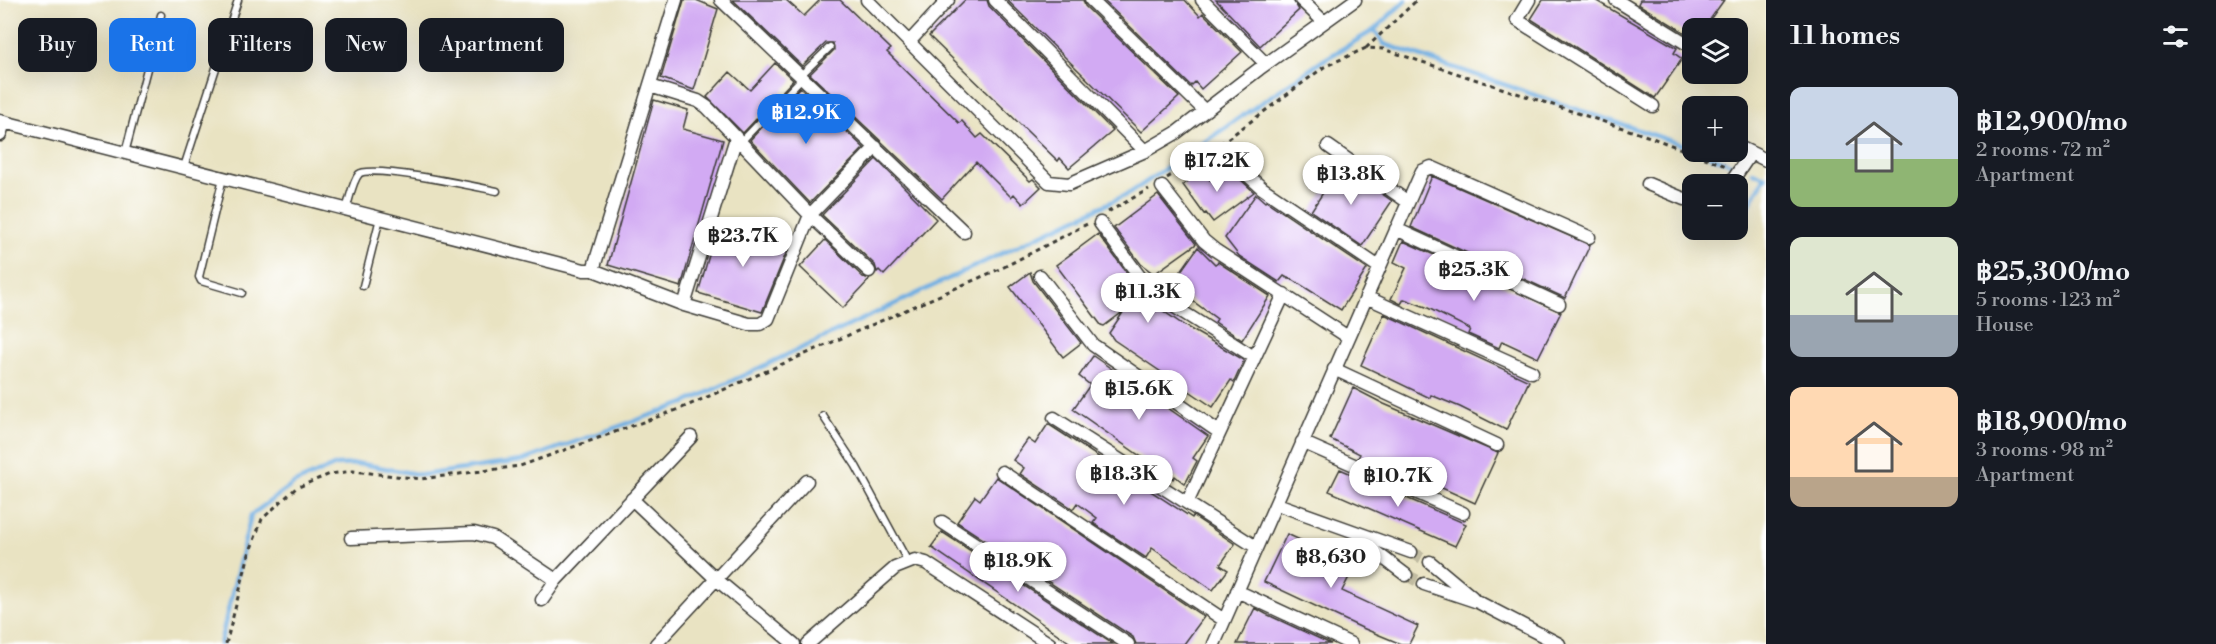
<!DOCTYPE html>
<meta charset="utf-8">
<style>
body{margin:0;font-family:"Libre Bodoni",serif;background:#20242c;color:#f1f3f6;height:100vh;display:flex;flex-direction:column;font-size:22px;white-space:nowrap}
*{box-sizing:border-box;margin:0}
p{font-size:20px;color:#9ea1a6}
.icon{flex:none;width:33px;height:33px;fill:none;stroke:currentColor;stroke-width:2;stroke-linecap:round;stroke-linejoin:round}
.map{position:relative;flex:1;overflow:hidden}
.panel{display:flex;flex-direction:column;background:#171b24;width:450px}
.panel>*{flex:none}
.banner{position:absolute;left:18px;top:18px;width:570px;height:54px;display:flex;gap:12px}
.buttons{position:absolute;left:1682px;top:18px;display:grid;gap:12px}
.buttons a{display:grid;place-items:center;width:66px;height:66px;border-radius:12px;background:#171b24;box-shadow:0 6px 24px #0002;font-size:30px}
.price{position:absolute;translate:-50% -51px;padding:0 14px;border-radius:21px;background:#fff;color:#222;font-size:20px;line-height:39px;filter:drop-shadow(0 2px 3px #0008)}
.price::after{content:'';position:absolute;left:50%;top:36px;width:18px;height:14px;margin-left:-9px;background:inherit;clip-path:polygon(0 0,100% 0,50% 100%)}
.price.current{background:#1a73e8;color:#fff}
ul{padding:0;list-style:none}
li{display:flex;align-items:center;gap:18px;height:150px;padding:0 24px}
li span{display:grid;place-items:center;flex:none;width:168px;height:120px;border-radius:12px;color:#555}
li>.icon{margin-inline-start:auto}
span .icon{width:72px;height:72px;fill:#fffc;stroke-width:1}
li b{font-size:26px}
h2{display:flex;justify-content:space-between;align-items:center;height:72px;padding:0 24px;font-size:26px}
.tag{padding:0 21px;border-radius:12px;background:#171b24;box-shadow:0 6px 24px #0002;font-size:21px;line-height:54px}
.tag.current{background:#1a73e8;color:#fff}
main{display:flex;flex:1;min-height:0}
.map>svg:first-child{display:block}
</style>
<main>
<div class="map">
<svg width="1766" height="644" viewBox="0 0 1766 644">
<rect width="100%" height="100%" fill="#fff"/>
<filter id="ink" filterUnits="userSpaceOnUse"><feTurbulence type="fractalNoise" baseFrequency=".0167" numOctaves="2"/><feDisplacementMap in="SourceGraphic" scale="12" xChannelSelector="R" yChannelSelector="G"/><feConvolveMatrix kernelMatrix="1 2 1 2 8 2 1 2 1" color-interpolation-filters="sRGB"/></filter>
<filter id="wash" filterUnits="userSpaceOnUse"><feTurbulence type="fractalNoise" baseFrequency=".008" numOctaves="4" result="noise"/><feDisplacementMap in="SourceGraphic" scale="24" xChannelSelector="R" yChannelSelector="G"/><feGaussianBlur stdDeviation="1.35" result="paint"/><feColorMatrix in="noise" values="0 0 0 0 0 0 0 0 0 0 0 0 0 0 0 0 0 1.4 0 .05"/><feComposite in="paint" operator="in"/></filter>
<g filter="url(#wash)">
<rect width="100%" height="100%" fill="#e9e3c2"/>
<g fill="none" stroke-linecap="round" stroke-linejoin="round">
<path stroke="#6fafe3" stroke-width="4.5" d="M1374,30L1384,44L1692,148
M1700,152L1731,164
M1737,227L1765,177L1753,172
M220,644L251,515L295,483L336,465L362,464L422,475L521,461L685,403L1130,193L1322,61L1374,30L1406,0"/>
</g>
<g id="blocks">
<path fill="#d2aaf3" d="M684,0H696L718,9L694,90L661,78Z
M733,0H786L804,16L820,0H840L891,49L887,52L959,123L962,121L977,138L982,134L1030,181L1033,179L1041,187L1023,204L1014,194L1011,197L976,162L942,199L810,74L834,50L833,43H826L802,66Z
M965,0H987L989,6L1113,131L1069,168L1060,158L1058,161L929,36Z
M1007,0H1083L1085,6L1179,97L1141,132Z
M1103,0H1185L1200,16L1203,13L1242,52L1201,89L1195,82L1191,86Z
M1216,0H1293L1299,10L1260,46Z
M1543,0H1595L1677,48L1674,53L1682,59L1655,98L1531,19Z
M1640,0H1724L1704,28H1692V37L1638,4Z
M775,63L793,80L743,133L707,97L730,72L750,90Z
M800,87L864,148L810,203L750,140Z
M654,100L688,110L683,129L723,140L681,287L608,265Z
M876,159L936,219L884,275L879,270L877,272L875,265L822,215Z
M1341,165L1392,201L1362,246L1311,211Z
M1227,167L1254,192L1213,222L1206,213L1204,214L1183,185L1203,170L1210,180Z
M1432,176L1590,245L1565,298L1411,227Z
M1256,194L1265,202L1266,201L1367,269L1341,310L1290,278L1289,279L1284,276L1279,282L1239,256L1225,238Z
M1158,195L1196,244L1154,274L1141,264L1114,228Z
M717,228L754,238L756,231L791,241L762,312L698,293Z
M1098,234L1146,299L1185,326L1244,360L1234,382L1231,380L1213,407L1114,340L1109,333L1124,311L1104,326L1101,325L1056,265Z
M825,240L863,277L870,279L843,308L800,267Z
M1403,241L1561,312L1538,358L1502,341L1499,348L1468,334L1470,329L1426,307L1404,299L1401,304L1391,299L1406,268L1394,262Z
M1198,247L1215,264L1218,262L1270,296L1242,340L1215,322L1217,319L1171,285Z
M1030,272L1033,281L1081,343L1063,357L1010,287Z
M1384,314L1529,381L1506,430L1460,407L1431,395L1430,398L1361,365Z
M1093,356L1208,436L1193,458L1197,461L1185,484L1175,476L1173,479L1073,409L1090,385L1079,376Z
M1353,388L1384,404L1498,453L1475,503L1409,473L1408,475L1394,468L1392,472L1358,458L1360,454L1330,439Z
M1048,424L1192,518L1193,516L1235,544L1220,565L1228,570L1213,590L1152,548L1146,558L1093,523L1097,518L1077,503L1073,509L1020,474L1024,468L1013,460L1028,439L1035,444Z
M1340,469L1466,524L1455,546L1329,491Z
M996,477L1204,617L1184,644H1136L1133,637L957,522L975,496L980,500Z
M942,532L1113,644H1072L931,547Z
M1287,534L1355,565L1342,591L1418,626L1409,644H1401L1360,627L1264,582Z
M1255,608L1266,614L1331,644H1237Z"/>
</g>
</g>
<g filter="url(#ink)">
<use href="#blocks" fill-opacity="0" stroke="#3b3a35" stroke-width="1.5"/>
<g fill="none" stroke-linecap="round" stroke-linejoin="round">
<path stroke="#c0bba1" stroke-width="12" stroke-dasharray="12 6" stroke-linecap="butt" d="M1411,552L1430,562
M1406,575L1424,584"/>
<g stroke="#3b3a35" stroke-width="9">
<path id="lane" d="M801,75L830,47
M741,142L802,78
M125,153L161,15
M184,167L238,0
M223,178L199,277L201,281L242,293
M346,209C350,199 352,182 359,174C369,164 478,187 497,191
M363,286L380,218
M823,416L856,466L908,562"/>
</g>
<g stroke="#3b3a35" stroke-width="15">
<path id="street" d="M721,0L964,232
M867,0L1049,182L1069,184L1145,151L1176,133L1259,69L1355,0
M995,0L1145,151
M1091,0L1204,110
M1202,0L1266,64
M1301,0L1324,22
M1529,0L1517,20L1653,106
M1616,0L1692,47
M910,41L948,0
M650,86L698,101L707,107L810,215L869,271
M0,121L584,270H593L676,0
M0,135L4,122
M1328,146L1408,202
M1737,146L1766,160
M1233,162L1262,188L1379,267
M1648,184L1684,199L1692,198
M1730,184L1751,153
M1162,187L1204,241L1215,250L1348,337
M1100,223L1151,292L1254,357
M1396,229L1559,304
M593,270L684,305L749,324H760L768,319L810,215L876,147
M1040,276L1093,345L1219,432
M1366,297L1532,372
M684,305L736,138
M1334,369L1497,445
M1054,418L1256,547
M1302,442L1463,513
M1002,472L1224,620
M632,499L716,579L794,644
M1187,503L1284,294
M1277,504L1411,552
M942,522L1128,644
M351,538L474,533L493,538L556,580L691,437
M1357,538L1406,575
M1430,562L1472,597
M1424,584L1478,602L1559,644
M1237,591L1351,644
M542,600L556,580
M656,644L807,481
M808,644L895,568L915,560L926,563L1050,644
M1214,644L1422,171L1431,167L1589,237"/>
</g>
<path stroke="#3b3a35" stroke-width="3" stroke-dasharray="4.5 4.5" stroke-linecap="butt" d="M1366,48L1417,0
M1167,178L1215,148L1324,67L1366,48L1383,49L1650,137L1726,166
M1108,212L1149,189
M226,644L249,554L262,519L296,488L330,474L353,471L421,479L520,466L682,408L1004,267L1089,223"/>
<use href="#lane" stroke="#fff" stroke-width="6"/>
<use href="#street" stroke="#fff" stroke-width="12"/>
</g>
</g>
</svg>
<div class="buttons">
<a><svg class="icon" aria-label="layers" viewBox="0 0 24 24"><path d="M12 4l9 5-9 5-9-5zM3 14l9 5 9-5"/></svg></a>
<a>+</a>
<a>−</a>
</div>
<b class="price current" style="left:806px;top:145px">฿12.9K</b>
<b class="price" style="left:1217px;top:193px">฿17.2K</b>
<b class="price" style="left:1351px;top:206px">฿13.8K</b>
<b class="price" style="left:743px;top:268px">฿23.7K</b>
<b class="price" style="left:1474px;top:302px">฿25.3K</b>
<b class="price" style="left:1148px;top:324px">฿11.3K</b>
<b class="price" style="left:1139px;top:421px">฿15.6K</b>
<b class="price" style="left:1124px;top:506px">฿18.3K</b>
<b class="price" style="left:1398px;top:508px">฿10.7K</b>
<b class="price" style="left:1331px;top:589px">฿8,630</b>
<b class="price" style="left:1018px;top:593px">฿18.9K</b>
<div class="banner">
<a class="tag">Buy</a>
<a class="tag current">Rent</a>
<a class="tag">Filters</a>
<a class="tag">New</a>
<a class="tag">Apartment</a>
</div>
</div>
<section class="panel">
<h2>11 homes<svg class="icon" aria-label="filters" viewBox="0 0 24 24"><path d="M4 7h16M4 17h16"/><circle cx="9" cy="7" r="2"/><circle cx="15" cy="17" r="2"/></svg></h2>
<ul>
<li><span style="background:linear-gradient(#c9d6e8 60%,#8fb573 0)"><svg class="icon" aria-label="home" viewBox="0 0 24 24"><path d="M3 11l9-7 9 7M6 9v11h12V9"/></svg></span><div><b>฿12,900/mo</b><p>2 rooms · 72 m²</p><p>Apartment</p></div></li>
<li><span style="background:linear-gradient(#dfe7d0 65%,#9aa5b1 0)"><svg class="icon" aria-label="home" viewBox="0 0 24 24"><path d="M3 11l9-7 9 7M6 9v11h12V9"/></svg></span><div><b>฿25,300/mo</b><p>5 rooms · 123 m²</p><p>House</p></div></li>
<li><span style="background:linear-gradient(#ffd9b3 75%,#b9a48a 0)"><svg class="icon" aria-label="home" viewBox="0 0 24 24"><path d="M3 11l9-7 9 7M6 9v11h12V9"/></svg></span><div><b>฿18,900/mo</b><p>3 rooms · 98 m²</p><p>Apartment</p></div></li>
</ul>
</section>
</main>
